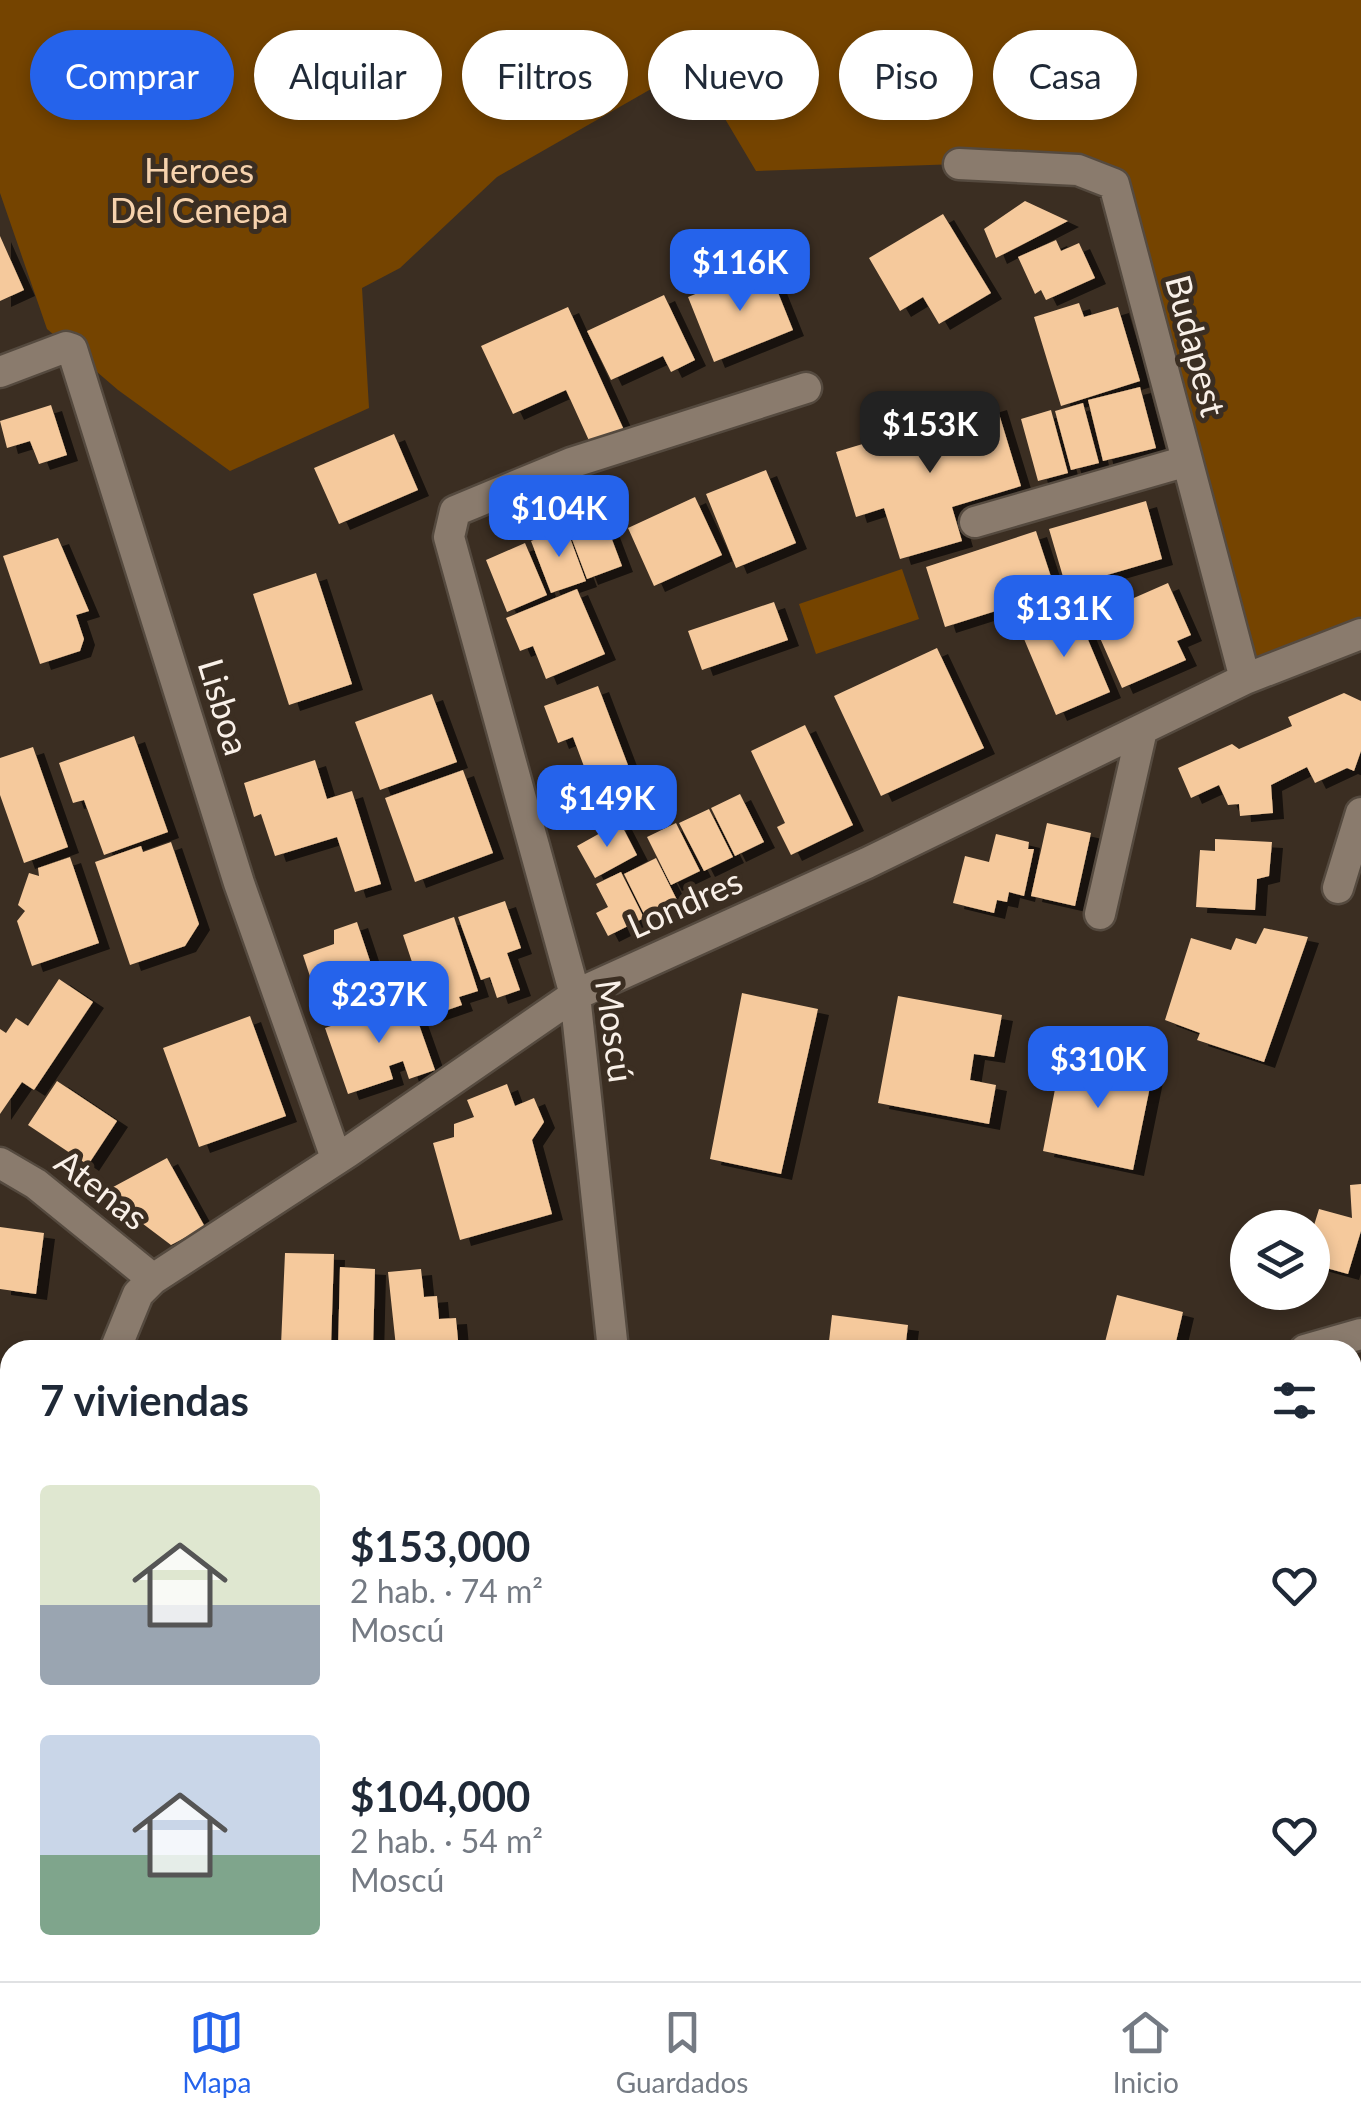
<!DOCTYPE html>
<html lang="es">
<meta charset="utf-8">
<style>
body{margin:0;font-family:Lato,sans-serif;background:#f6f6f7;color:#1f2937;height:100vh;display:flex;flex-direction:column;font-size:38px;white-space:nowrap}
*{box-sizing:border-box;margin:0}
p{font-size:32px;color:#747a83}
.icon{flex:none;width:55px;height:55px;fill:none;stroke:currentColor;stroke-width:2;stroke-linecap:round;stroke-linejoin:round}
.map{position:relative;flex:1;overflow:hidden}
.side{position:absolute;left:0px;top:1340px;width:1362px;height:642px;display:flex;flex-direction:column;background:#fff;border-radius:30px 30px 0 0;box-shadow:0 5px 15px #0003}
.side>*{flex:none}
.guide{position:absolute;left:30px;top:30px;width:1302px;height:90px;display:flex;gap:20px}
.controls{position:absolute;left:1230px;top:1210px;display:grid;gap:20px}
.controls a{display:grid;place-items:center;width:100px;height:100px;border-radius:50%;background:#fff;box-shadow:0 5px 15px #0003;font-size:50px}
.price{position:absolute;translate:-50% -85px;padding:0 22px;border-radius:20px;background:#2563eb;color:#fff;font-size:32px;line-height:65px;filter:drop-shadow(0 2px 5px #0008)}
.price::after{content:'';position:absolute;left:50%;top:60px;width:30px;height:22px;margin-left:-15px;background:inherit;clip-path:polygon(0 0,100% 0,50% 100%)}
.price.selected{background:#222;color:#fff}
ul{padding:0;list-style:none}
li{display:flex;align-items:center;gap:30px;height:250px;padding:0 40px}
li span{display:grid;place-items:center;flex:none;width:280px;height:200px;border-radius:10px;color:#555}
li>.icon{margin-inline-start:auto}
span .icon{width:120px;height:120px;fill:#fffc;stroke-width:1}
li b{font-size:42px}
h2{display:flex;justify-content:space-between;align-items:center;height:120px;padding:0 40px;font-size:42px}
.pill{padding:0 35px;border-radius:45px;background:#fff;box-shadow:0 5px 15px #0003;font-size:35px;line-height:90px}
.pill.selected{background:#2563eb;color:#fff}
.tabs{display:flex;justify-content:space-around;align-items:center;height:140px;border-top:2px solid #e0e1e3;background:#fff;font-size:28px;color:#747a83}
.tabs a{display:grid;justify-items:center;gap:5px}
.tabs .selected{color:#2563eb}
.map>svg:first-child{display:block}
</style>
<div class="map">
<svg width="1361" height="1981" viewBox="0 0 1361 1981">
<defs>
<filter id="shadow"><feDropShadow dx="11" dy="6" stdDeviation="0" flood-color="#0009"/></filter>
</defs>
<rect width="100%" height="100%" fill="#3b2e22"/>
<path fill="#754400" d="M0,0H1361V618L1249,663L1113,184L959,164L756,171L693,65L497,177L400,268L362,288L369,408L230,471L118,390L47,329L0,193Z
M902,569L919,619L816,654L799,604Z"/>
<path fill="#f5c99c" filter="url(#shadow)" d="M1025,201L1068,221L996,258L984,229Z
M943,214L991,293L939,324L923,297L900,311L869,258Z
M0,236L24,290L0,301Z
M1056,240L1061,251L1079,243L1095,278L1046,300L1041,290L1035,294L1018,257Z
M767,265L793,330L714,362L688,297Z
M664,295L695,360L671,372L663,356L611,380L587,331Z
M1079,303L1084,317L1118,307L1140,381L1061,406L1034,317Z
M568,307L624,430L591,445L566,390L513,414L481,346Z
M1140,387L1156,448L1103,461L1088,400Z
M1083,403L1099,463L1071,470L1055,411Z
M996,404L1021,486L952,507L962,541L900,559L884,508L856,517L836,452Z
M51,405L67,455L39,464L30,441L7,448L0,421Z
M1051,410L1068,473L1038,481L1021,419Z
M394,434L418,490L339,524L314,468Z
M766,470L796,543L736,568L706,494Z
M695,497L722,555L654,586L628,528Z
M1146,501L1162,559L1066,587L1049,529Z
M602,513L622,566L587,579L567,526Z
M566,527L586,581L551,593L531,541Z
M1036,531L1056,592L945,627L926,567Z
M58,538L89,611L76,615L84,639L80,651L40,664L3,556Z
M525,543L547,595L507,612L486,560Z
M316,573L352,684L289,705L253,594Z
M1119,582L1127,601L1168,583L1191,635L1177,641L1186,660L1122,688L1082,597Z
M577,589L605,654L546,679L533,646L520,651L506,618Z
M774,602L788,640L702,670L688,631Z
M1073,604L1110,692L1056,715L1019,627Z
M937,648L984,748L881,796L834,696Z
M598,686L634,781L595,796L573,737L558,743L544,706Z
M1344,693L1361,701V751L1354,771L1347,768L1315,783L1307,767L1271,785L1273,813L1240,816L1239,804L1228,805L1219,785L1191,798L1178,768L1232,744L1239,749L1292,726L1288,717Z
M432,694L457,762L380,790L355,722Z
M805,725L853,825L791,855L777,827L785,823L751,751Z
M134,736L168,832L104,855L84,800L73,803L59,763Z
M33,747L68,847L24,863L0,795V758Z
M315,760L327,799L352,791L381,884L355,892L337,837L275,856L261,814L254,817L244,783Z
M463,770L493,853L415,882L385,798Z
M740,794L764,842L735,856L711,808Z
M709,809L733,857L704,871L679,823Z
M620,822L637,855L595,878L577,846Z
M676,823L700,871L671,885L647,837Z
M1047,823L1091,833L1075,906L1031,896Z
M996,834L1029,842L1028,849H1034L1024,896L1009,892L1007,902L997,900L994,913L953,903L965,856L989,862Z
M1215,839L1272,842L1269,876L1257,879L1255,910L1196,907L1200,850L1215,851Z
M171,842L199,924L185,946L130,965L95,862L141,846L143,852Z
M70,857L99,943L32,966L17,921L25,911L18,905L29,873L39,876L38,868Z
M656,858L679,904L647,920L624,874Z
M621,872L644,918L608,936L596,913L608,907L596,884Z
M505,901L521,948L507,953L520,990L497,998L490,977L481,980L458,917Z
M454,917L478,991L459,997L462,1005L430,1016L403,935Z
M357,922L383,1000L324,1019L303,955L334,944V930Z
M1264,928L1308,937L1264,1062L1197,1040L1200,1033L1165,1020L1191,938L1231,950L1236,938L1256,944Z
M59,979L93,1002L34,1090L22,1082L0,1114V1029L6,1033L16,1018L28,1026Z
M742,993L818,1009L781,1174L710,1159Z
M898,996L1002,1015L994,1057L974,1054L970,1080L996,1085L989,1124L878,1103Z
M410,999L435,1070L409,1079L403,1061L389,1066L393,1079L348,1094L325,1028Z
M250,1016L286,1116L199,1147L163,1048Z
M1062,1053L1153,1072L1133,1170L1043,1151Z
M57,1081L117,1121L88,1165L28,1125Z
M507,1084L515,1106L534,1098L544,1122L532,1140L552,1214L460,1240L433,1143L454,1137V1124L474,1117L467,1100Z
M167,1158L205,1227L171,1245L102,1193Z
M1361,1184V1231L1348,1274L1312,1264V1232L1319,1209L1352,1218L1350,1185Z
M0,1227L44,1233L36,1294L0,1289Z
M285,1253L334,1254L331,1347L281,1345Z
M340,1267L375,1269L373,1350L338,1349Z
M421,1269L424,1297L437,1296L439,1319L456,1318L458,1340L396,1347L388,1272Z
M1117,1295L1183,1312L1174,1350L1123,1346L1122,1350H1103Z
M832,1315L908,1325L905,1350H828Z
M148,1343L199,1345L202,1350H148Z
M8,1360H10V1426L0,1424Z
M1352,1406L1361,1409V1440L1352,1437Z
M1352,1442L1361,1445V1490L1352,1487Z
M1,1480L10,1482V1515L0,1513Z
M1352,1490L1361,1493L1353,1534H1352Z
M0,1516L10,1518V1550L0,1548Z
M0,1551L10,1553V1586L0,1584Z
M1357,1621L1361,1622V1656L1352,1653Z
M0,1651L10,1659L6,1676L0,1671Z
M1352,1655L1361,1658V1692L1352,1689Z
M1352,1691L1361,1694V1727L1352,1724Z
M0,1710L10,1711V1767L0,1766Z
M1352,1726L1361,1729L1353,1763H1352Z"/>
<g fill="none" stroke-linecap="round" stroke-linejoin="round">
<g stroke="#554a3f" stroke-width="35">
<path id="minor" d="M959,164L1078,170L1114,184L1245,679
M0,372L66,347L72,349L239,883L336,1158
M975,522L1187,461
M1338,888L1361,813
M1100,914L1142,730
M0,1163L36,1184L153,1279
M115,1350L138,1294L153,1279L348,1152L575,995L867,863L1245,679L1361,634
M613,1350L575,995L449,537L455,511L571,463L806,388
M1305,1350L1361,1334
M0,1636L10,1641
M1352,1854L1361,1833
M1352,1904L1361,1908
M1311,1972L1329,1981"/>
</g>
<g stroke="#554a3f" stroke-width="35">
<path id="major" d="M0,1835L10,1837
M967,1972L1028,1981"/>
</g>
<use href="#minor" stroke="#8a7b6d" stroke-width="30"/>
<use href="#major" stroke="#c28d50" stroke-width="30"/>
</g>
<g text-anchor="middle" stroke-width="10" stroke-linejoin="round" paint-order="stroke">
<g font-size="35" fill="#f6d2ad" stroke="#3b2e22">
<text x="199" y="183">Heroes<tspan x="199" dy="40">Del Cenepa</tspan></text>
</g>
<g font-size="35" fill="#f9f0e8" stroke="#3b2e22">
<text transform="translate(1195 346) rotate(75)" y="12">Budapest</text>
<text transform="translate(223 707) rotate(73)" y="12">Lisboa</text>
<text transform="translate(685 904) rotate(-24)" y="12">Londres</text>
<text transform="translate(614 1031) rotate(82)" y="12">Moscú</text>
<text transform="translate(101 1190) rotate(38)" y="12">Atenas</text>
</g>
</g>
</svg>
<div class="controls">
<a><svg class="icon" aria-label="layers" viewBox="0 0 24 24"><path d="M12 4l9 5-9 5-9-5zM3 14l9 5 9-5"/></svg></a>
</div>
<b class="price" style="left:740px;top:314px">$116K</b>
<b class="price selected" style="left:930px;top:476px">$153K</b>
<b class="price" style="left:559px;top:560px">$104K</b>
<b class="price" style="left:1064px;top:660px">$131K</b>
<b class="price" style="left:607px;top:850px">$149K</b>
<b class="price" style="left:379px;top:1046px">$237K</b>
<b class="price" style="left:1098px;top:1111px">$310K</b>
<div class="guide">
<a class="pill selected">Comprar</a>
<a class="pill">Alquilar</a>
<a class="pill">Filtros</a>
<a class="pill">Nuevo</a>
<a class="pill">Piso</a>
<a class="pill">Casa</a>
</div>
<section class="side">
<h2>7 viviendas<svg class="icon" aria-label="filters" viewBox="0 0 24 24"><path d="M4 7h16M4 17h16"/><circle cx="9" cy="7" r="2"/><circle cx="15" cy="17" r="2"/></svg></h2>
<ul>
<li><span style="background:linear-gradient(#dfe7d0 60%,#9aa5b1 0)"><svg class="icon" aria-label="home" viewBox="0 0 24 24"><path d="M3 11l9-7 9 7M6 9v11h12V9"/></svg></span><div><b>$153,000</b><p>2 hab. · 74 m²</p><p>Moscú</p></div><svg class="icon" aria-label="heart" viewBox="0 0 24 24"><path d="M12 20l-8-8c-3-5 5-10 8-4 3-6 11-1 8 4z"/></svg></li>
<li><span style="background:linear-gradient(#c9d6e8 60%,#7fa58c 0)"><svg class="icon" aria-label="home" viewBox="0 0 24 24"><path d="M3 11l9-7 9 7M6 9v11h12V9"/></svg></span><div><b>$104,000</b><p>2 hab. · 54 m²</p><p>Moscú</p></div><svg class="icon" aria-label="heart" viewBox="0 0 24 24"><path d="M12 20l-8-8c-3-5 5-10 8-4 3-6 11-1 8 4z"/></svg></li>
</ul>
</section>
</div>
<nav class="tabs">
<a class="selected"><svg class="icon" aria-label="map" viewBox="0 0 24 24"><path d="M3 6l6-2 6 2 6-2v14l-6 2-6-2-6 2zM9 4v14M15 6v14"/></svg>Mapa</a>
<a><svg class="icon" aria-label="saved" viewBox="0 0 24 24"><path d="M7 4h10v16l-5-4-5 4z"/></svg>Guardados</a>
<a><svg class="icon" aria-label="home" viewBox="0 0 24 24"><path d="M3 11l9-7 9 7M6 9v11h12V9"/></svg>Inicio</a>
</nav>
